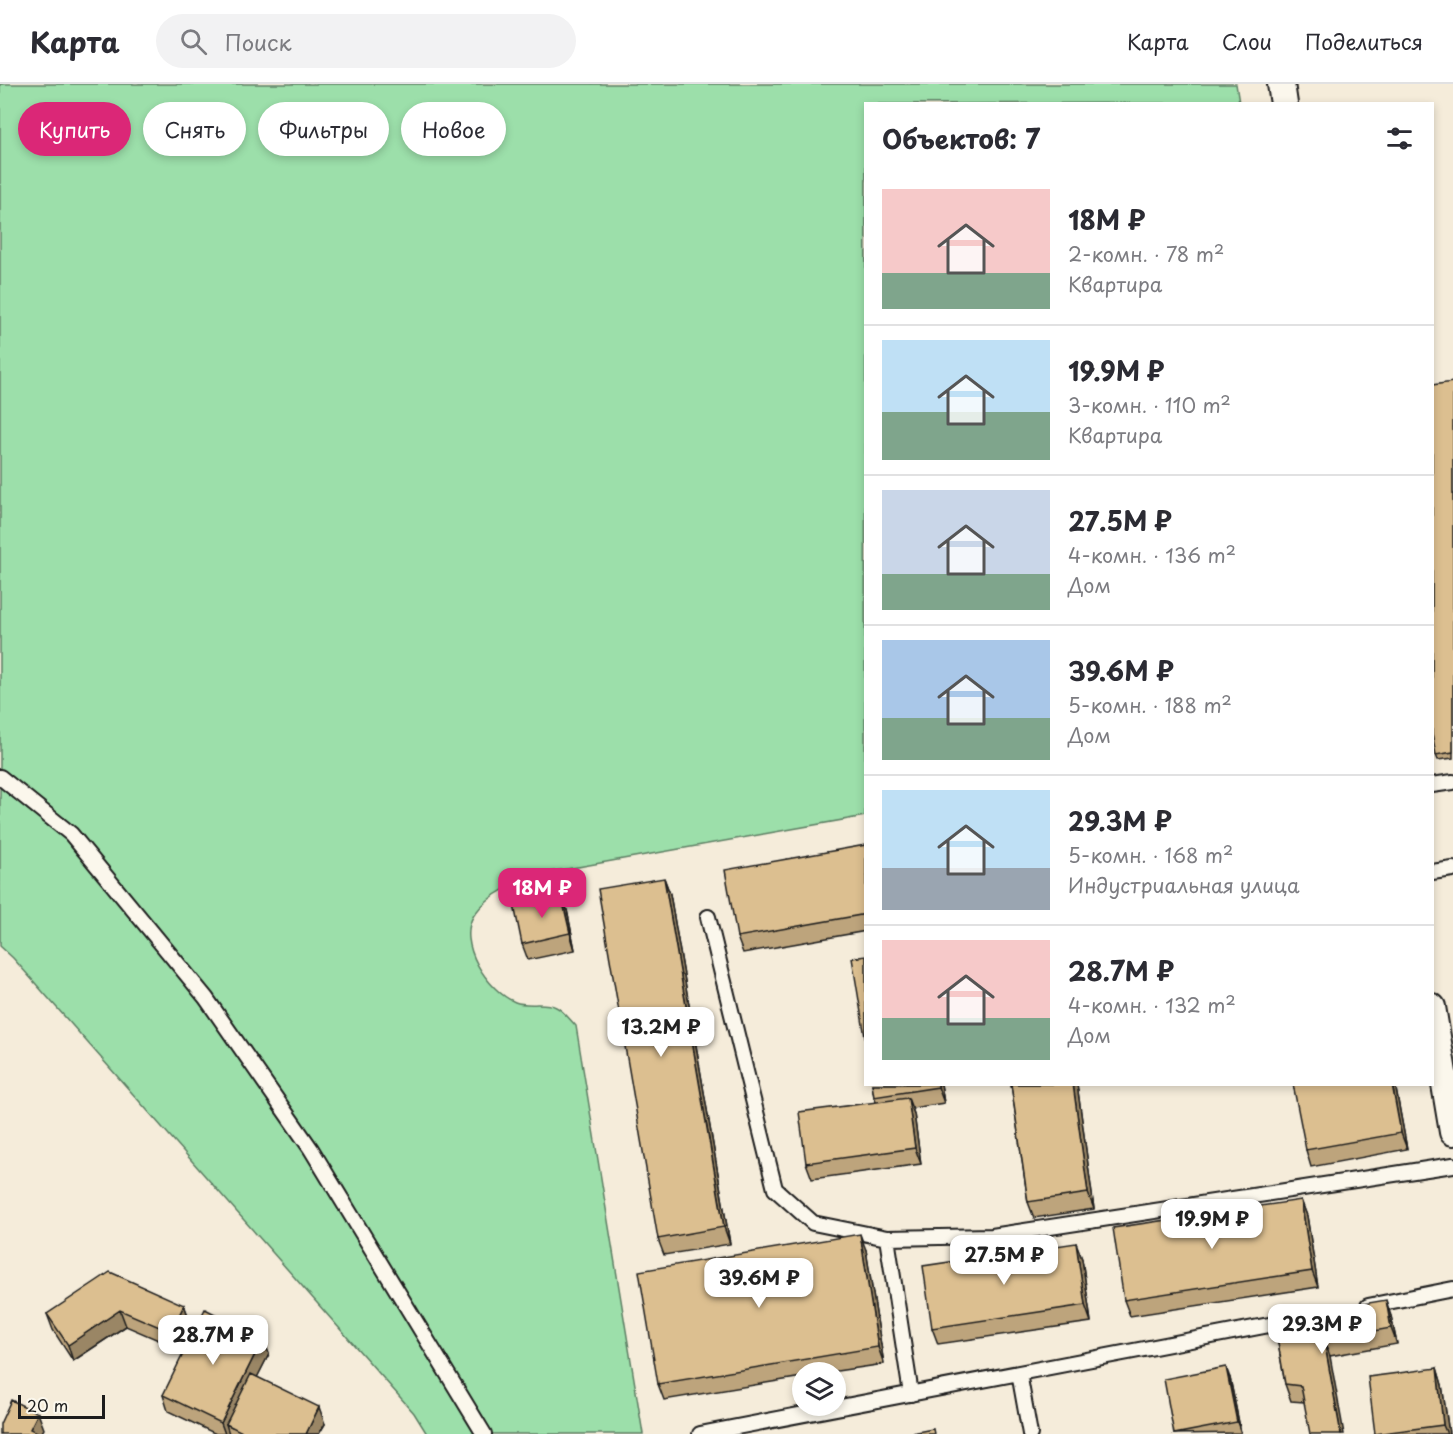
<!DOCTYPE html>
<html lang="ru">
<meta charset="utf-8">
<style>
body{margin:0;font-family:"Playpen Sans",sans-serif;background:#f2f2f3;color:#2b2b33;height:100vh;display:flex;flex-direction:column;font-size:22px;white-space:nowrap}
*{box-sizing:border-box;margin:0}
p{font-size:20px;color:#7c7c81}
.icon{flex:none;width:33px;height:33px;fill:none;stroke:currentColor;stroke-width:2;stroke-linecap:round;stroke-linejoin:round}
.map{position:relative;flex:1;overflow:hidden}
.side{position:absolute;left:864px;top:18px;width:570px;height:984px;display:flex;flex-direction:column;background:#fff;border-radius:0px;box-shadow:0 3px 9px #0003}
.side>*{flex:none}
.top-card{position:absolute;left:18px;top:18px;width:570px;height:54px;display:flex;gap:12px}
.tools{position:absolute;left:792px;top:1278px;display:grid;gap:12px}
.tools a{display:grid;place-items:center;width:54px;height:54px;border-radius:50%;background:#fff;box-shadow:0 3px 9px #0003;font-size:30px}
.scale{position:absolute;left:18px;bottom:15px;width:87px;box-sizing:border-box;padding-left:6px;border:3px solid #1c1c1c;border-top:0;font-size:16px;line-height:21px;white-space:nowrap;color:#1c1c1c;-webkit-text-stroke:4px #fbf7ec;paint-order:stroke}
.price{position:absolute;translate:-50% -51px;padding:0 14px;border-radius:12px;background:#fff;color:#222;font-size:20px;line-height:39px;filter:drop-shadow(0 2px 3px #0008)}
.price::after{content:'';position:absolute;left:50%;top:36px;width:18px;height:14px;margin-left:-9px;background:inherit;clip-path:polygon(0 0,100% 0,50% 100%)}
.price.current{background:#db2777;color:#fff}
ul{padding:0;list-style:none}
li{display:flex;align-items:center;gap:18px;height:150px;padding:0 18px}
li+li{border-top:2px solid #e1e1e2}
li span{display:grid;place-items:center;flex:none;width:168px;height:120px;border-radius:0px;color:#555}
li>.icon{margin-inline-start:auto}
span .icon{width:72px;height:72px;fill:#fffc;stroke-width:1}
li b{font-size:26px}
h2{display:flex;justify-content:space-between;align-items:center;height:72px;padding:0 18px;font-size:26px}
.pill{padding:0 21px;border-radius:27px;background:#fff;box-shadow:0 3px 9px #0003;font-size:21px;line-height:54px}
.pill.current{background:#db2777;color:#fff}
header{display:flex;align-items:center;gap:36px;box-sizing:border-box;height:84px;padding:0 30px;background:#fff;border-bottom:2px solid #e1e1e2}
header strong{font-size:28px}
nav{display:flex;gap:33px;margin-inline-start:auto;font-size:21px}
.search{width:420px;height:54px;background:#f2f2f3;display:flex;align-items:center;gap:15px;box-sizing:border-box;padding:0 21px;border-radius:33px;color:#7c7c81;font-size:22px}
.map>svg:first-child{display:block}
</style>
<header>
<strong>Карта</strong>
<div class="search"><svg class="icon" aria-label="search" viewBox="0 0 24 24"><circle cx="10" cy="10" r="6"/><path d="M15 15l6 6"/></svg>Поиск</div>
<nav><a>Карта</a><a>Слои</a><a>Поделиться</a></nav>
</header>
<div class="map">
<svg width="1453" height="1350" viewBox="0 0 1453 1350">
<rect width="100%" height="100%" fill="#f5ecda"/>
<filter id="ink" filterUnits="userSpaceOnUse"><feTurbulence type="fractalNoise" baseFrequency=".0167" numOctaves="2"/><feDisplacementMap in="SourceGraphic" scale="12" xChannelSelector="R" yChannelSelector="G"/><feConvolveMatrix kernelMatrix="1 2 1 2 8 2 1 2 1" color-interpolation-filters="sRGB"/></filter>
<g filter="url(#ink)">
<path fill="#9cdfaa" stroke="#5c7e63" stroke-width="1.5" d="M0,0H1236L1239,19L866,20L865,732L544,789C519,797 490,808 474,831C456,859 488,907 515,918C527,923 545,917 556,923C563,926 571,937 576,942L643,1350H427L414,1329L13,874L0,862Z"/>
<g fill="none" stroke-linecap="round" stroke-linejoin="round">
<g stroke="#1c1c1c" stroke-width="18">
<path id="lane" d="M0,693L71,750L206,914L311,1065L484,1350
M1432,701L1453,698
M1432,788L1453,785
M708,833L775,1105L813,1139L887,1154L992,1152L1453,1081
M887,1154L911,1310
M1368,1222L1453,1205
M1019,1289L1030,1350
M700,1350L1290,1237"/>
</g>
<g stroke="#1c1c1c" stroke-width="30">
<path id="street" d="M1281,0L1284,20
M1432,923L1453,1048"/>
</g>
<use href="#lane" stroke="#fbf7ec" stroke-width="14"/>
<use href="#street" stroke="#fbf7ec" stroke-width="26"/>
</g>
<path fill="#bda47c" stroke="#1c1c1c" stroke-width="1.5" d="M1453,298V674L1438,676L1436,671Z
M866,761V847L743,869L737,853Z
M664,794L670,810L730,1160L664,1171L658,1155Z
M561,810L567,826L575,866L528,876L522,860Z
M872,1000H941L944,1019L912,1024L914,1030L921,1080L812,1095L806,1079L876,1018L874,1013Z
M1011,1000H1077L1094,1125L1034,1134L1028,1118Z
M1395,1000L1407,1065L1311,1083L1306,1066Z
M1301,1116L1307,1132L1318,1203L1130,1232L1124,1216Z
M1076,1159L1082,1175L1091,1238L938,1260L932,1244Z
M866,1166L884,1280L830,1288H802V1293L664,1316L658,1300Z
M184,1221L190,1237L177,1264L126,1242L73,1277L53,1246L47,1230Z
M1391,1232L1397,1260L1330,1272L1304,1318L1291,1317L1285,1300L1274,1235Z
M263,1254L269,1270L257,1293L325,1340L319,1350H230L229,1349V1350H216L168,1327L163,1311Z
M1437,1284L1442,1301L1449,1350H1375Z
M1230,1294L1241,1349L1174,1350Z"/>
<path fill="#9a8665" stroke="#1c1c1c" stroke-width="1.5" d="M664,794L670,810L730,1160L724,1143Z
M561,810L567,826L575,866L570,849Z
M938,1000H941L944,1019L938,1003Z
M1073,1000H1077L1094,1125L1088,1109Z
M1392,1000H1395L1407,1065L1401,1049Z
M908,1014L914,1030L921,1080L915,1064Z
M1301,1116L1307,1132L1318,1203L1312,1187Z
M860,1150L866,1166L884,1280L878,1263Z
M1076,1159L1082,1175L1091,1238L1085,1221Z
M1386,1216L1391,1232L1397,1260L1391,1244Z
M184,1221L190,1237L177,1264L171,1248Z
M120,1226L126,1242L73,1277L68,1261Z
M263,1254L269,1270L232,1343L226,1340L229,1350H225L221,1339Z
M1324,1256L1330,1272L1344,1350H1341Z
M1226,1283L1230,1294L1241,1349L1237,1338Z
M1437,1284L1442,1301L1449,1350H1447L1443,1341Z
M319,1323L325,1340L319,1350H306Z
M38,1329L44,1345L41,1350L30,1345Z"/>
<path fill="#dcbf90" stroke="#1c1c1c" stroke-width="1.5" d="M1453,298V668L1436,671L1432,649V301Z
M866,761V830L737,853L725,786Z
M664,794L724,1143L658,1155L598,805Z
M561,810L570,849L522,860L514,821Z
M866,872V959L852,874Z
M872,1000H938V1003L874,1013Z
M1011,1000H1073L1088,1109L1028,1118Z
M1293,1000H1392L1401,1049L1306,1066Z
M908,1014L915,1064L806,1079L799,1028Z
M1301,1116L1312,1187L1124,1216L1113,1144Z
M860,1150L878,1263L658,1300L639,1187Z
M1076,1159L1085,1221L932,1244L923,1182Z
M110,1188L184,1221L171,1248L120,1226L68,1261L47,1230Z
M1386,1216L1391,1244L1324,1256L1341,1350H1310L1301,1302L1285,1300L1274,1235Z
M205,1225L263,1254L221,1339L163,1311Z
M1226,1283L1237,1338L1174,1350L1164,1295Z
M1437,1284L1443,1341L1375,1350L1368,1293Z
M251,1290L319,1323L306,1350H246L226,1340Z
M11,1316L38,1329L30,1345L41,1350H0V1340Z
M933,1345L934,1350H907Z"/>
</g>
</svg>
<div class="tools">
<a><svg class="icon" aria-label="layers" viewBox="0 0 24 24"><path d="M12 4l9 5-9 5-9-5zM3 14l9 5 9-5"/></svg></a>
</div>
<div class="scale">20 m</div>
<b class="price current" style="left:542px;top:835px">18M ₽</b>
<b class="price" style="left:661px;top:974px">13.2M ₽</b>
<b class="price" style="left:1212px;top:1166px">19.9M ₽</b>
<b class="price" style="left:1004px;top:1202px">27.5M ₽</b>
<b class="price" style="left:759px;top:1225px">39.6M ₽</b>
<b class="price" style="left:1322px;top:1271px">29.3M ₽</b>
<b class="price" style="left:213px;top:1282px">28.7M ₽</b>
<div class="top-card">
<a class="pill current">Купить</a>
<a class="pill">Снять</a>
<a class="pill">Фильтры</a>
<a class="pill">Новое</a>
</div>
<section class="side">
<h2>Объектов: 7<svg class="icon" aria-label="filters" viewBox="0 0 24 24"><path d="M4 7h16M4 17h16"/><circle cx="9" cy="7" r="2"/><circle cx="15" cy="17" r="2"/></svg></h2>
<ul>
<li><span style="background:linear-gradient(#f6c9c9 70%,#7fa58c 0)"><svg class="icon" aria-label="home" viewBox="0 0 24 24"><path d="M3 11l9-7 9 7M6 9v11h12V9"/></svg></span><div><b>18M ₽</b><p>2-комн. · 78 m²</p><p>Квартира</p></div></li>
<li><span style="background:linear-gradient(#bfe0f5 60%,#7fa58c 0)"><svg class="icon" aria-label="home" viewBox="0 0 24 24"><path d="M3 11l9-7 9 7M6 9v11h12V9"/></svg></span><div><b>19.9M ₽</b><p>3-комн. · 110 m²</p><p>Квартира</p></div></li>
<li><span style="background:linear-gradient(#c9d6e8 70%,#7fa58c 0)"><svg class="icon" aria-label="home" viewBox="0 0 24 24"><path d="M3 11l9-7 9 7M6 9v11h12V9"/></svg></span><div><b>27.5M ₽</b><p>4-комн. · 136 m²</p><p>Дом</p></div></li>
<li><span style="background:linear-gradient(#a9c7e8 65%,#7fa58c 0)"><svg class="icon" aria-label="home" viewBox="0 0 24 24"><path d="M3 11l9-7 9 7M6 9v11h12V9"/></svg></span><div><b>39.6M ₽</b><p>5-комн. · 188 m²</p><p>Дом</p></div></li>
<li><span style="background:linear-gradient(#bfe0f5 65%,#9aa5b1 0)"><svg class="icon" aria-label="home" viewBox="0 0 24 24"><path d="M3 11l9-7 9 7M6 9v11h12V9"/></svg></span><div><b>29.3M ₽</b><p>5-комн. · 168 m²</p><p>Индустриальная улица</p></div></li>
<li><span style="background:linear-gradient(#f6c9c9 65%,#7fa58c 0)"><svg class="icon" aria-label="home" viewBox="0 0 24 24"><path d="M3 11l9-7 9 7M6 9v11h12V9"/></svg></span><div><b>28.7M ₽</b><p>4-комн. · 132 m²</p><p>Дом</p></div></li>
</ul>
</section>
</div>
